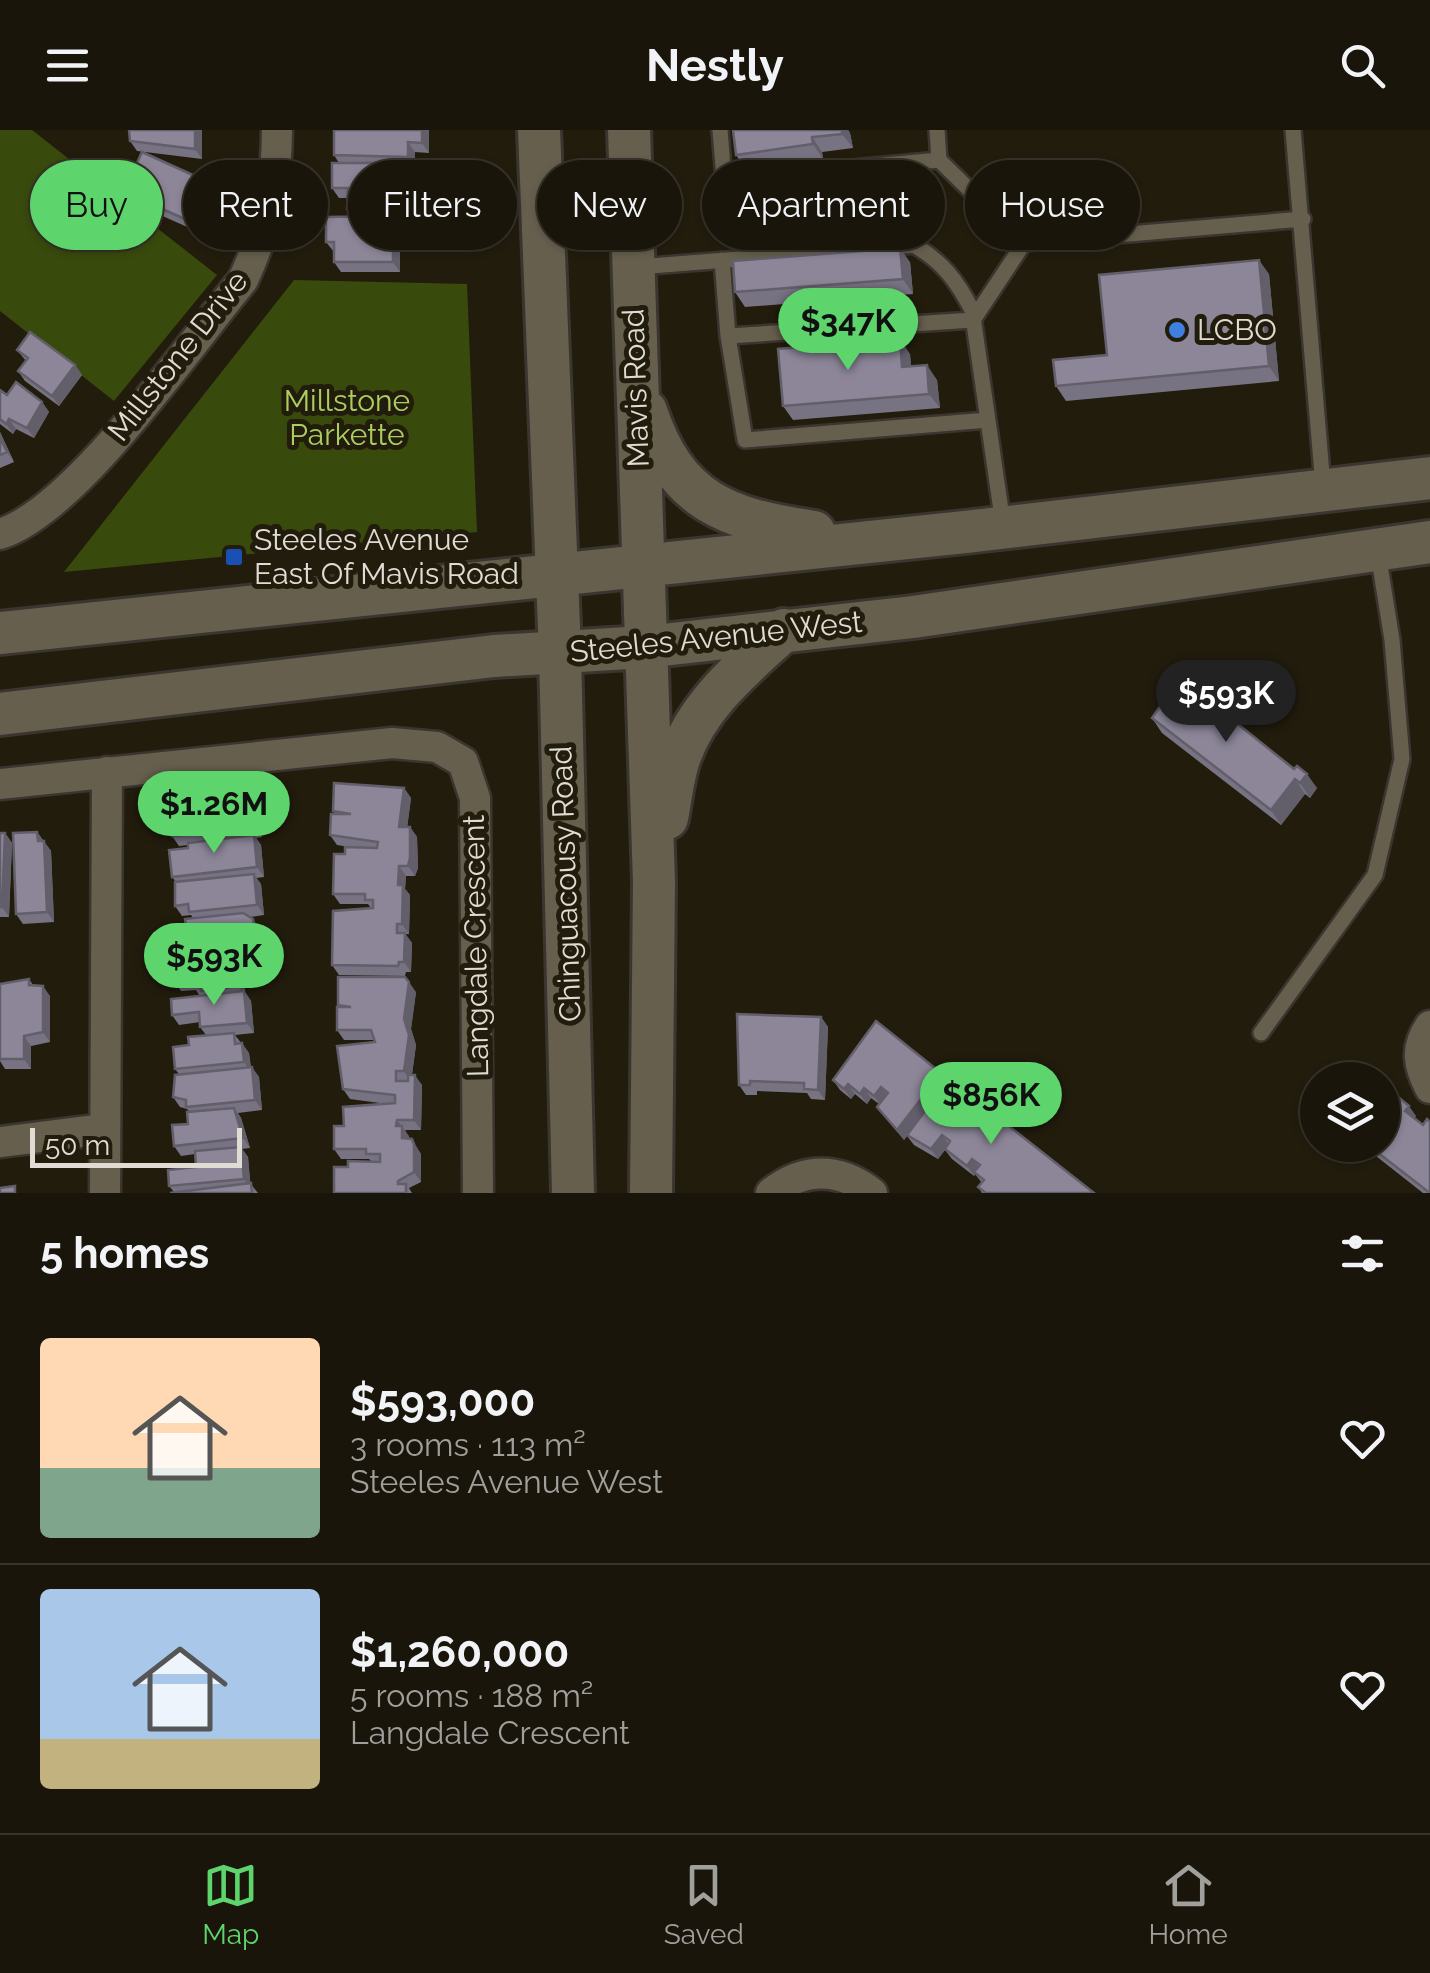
<!DOCTYPE html>
<meta charset="utf-8">
<style>
body{margin:0;font-family:Raleway,sans-serif;background:#231e13;color:#f1f3f6;height:100vh;display:flex;flex-direction:column;font-size:38px;white-space:nowrap}
*{box-sizing:border-box;margin:0}
p{font-size:32px;color:#9f9f9c}
.icon{flex:none;width:55px;height:55px;fill:none;stroke:currentColor;stroke-width:2;stroke-linecap:round;stroke-linejoin:round}
.map{position:relative;height:1063px;overflow:hidden}
.sheet{display:flex;flex-direction:column;background:#1a150a;flex:1}
.sheet>*{flex:none}
.top-card{position:absolute;left:30px;top:30px;width:1370px;height:90px;display:flex;gap:20px}
.controls{position:absolute;left:1300px;top:932px;display:grid;gap:20px}
.controls a{display:grid;place-items:center;width:100px;height:100px;border-radius:50%;background:#1a150a;box-shadow:0 2px 8px #0004,0 0 0 2px #38342b;font-size:50px}
.scale{position:absolute;left:30px;bottom:25px;width:212px;box-sizing:border-box;padding-left:10px;border:5px solid #e0dcd3;border-top:0;font-size:28px;line-height:35px;white-space:nowrap;color:#e0dcd3;-webkit-text-stroke:8px #221c0d;paint-order:stroke}
.price{position:absolute;translate:-50% -85px;padding:0 22px;border-radius:35px;background:#5ed56c;color:#111;font-size:32px;line-height:65px;filter:drop-shadow(0 2px 5px #0008)}
.price::after{content:'';position:absolute;left:50%;top:60px;width:30px;height:22px;margin-left:-15px;background:inherit;clip-path:polygon(0 0,100% 0,50% 100%)}
.price.selected{background:#222;color:#fff}
ul{padding:0;list-style:none}
li{display:flex;align-items:center;gap:30px;height:250px;padding:0 40px}
li+li{border-top:2px solid #38342b}
li span{display:grid;place-items:center;flex:none;width:280px;height:200px;border-radius:10px;color:#555}
li>.icon{margin-inline-start:auto}
span .icon{width:120px;height:120px;fill:#fffc;stroke-width:1}
li b{font-size:42px}
h2{display:flex;justify-content:space-between;align-items:center;height:120px;padding:0 40px;font-size:42px}
.pill{padding:0 35px;border-radius:45px;background:#1a150a;box-shadow:0 2px 8px #0004,0 0 0 2px #38342b;font-size:35px;line-height:90px}
.pill.selected{background:#5ed56c;color:#111}
header{display:flex;justify-content:space-between;align-items:center;height:130px;padding:0 40px;background:#1a150a;font-size:45px;font-weight:700}
.menu{display:flex;justify-content:space-around;align-items:center;height:140px;border-top:2px solid #38342b;background:#1a150a;font-size:28px;color:#9f9f9c}
.menu a{display:grid;justify-items:center;gap:5px}
.menu .selected{color:#5ed56c}
.map>svg:first-child{display:block}
</style>
<header><svg class="icon" aria-label="menu" viewBox="0 0 24 24"><path d="M4 6h16M4 12h16M4 18h16"/></svg>Nestly<svg class="icon" aria-label="search" viewBox="0 0 24 24"><circle cx="10" cy="10" r="6"/><path d="M15 15l6 6"/></svg></header>
<div class="map">
<svg width="1430" height="1063" viewBox="0 0 1430 1063">
<rect width="100%" height="100%" fill="#221c0d"/>
<path fill="#394a0d" d="M0,0H32L217,145L114,271L0,181Z
M294,150L467,154L477,402L64,442Z"/>
<g fill="none" stroke-linecap="round" stroke-linejoin="round">
<g stroke="#3a352e" stroke-width="20">
<path id="service" d="M720,0L724,49L756,47
M937,0L939,30L1024,113L1303,89
M1293,0L1323,356
M788,44L939,30
M722,130L728,206L973,190L1024,113
M638,137L914,115C943,132 957,151 972,180L1003,394
M728,206L745,310L988,290
M1261,903L1375,745L1402,629L1392,510L1378,423"/>
</g>
<g stroke="#3a352e" stroke-width="35">
<path id="minor" d="M0,404C76,380 189,215 243,150C266,100 277,55 277,0
M0,654L392,613L437,617L463,632L475,668L478,1063
M1430,896C1415,918 1418,935 1430,958
M0,1012L104,999
M105,1063L107,642
M771,1063C804,1037 839,1037 872,1063"/>
</g>
<g stroke="#3a352e" stroke-width="48">
<path id="secondary" d="M539,0L560,522L573,1063
M629,0L654,752L651,1063
M646,281C676,372 726,389 814,402
M0,503L965,402L1430,348
M0,584L494,526L645,517L913,487L1430,412
M667,688C671,668 673,645 680,626C699,573 744,537 784,500"/>
</g>
<use href="#service" stroke="#665f4e" stroke-width="15"/>
<use href="#minor" stroke="#665f4e" stroke-width="30"/>
<use href="#secondary" stroke="#665f4e" stroke-width="42"/>
</g>
<path fill="#787383" d="M129,0H202V29L137,21L130,11Z
M334,0H429V23L415,22V37H406L410,43L411,90H396L400,96V142H341L334,132V122L326,112L353,87L347,79L348,68H339L332,58L339,33L334,25Z
M733,0H848L850,3L853,18L822,22L823,29L746,39L736,25Z
M804,41L814,55L818,88L751,95L741,81Z
M202,56L197,66L205,76L194,100L131,72L124,62Z
M910,132L913,164L745,177L735,162Z
M1269,144L1279,251L1066,271L1056,256L1107,225Z
M17,220L75,235L82,245L59,276L25,251L18,241L26,231Z
M910,224L911,236L937,250L940,278L793,290L783,276Z
M0,260L7,265L42,272L49,282L34,308L16,299L13,304L0,294Z
M0,302L14,332L0,338Z
M1152,588L1317,658L1310,668L1305,664L1281,695L1162,603Z
M404,658L411,668L407,697H410L417,707L418,738L415,746H406L405,759L410,765L409,804H405L412,813L411,842H406L405,846L339,845L332,835L371,778L368,774H340L333,764L345,724L350,717L337,715L330,705L336,684L333,681Z
M238,666L241,670L259,678L262,707L256,708L261,715L264,747L256,748L261,754L264,785L250,787L260,799L262,815L253,826L244,827L249,834L252,853H244L245,862L251,871L254,903L235,905L249,923L251,937L259,947L262,980L238,983L241,988L250,1018L242,1019L248,1027L250,1053L258,1063H170L174,1062L169,1056L196,1037L195,1024L181,1026L174,1016L188,994L190,982L187,979L180,977L173,967L179,944L175,939L189,915L206,905L200,897V892L179,895L172,885L200,866L196,860L181,861L174,851L177,831L172,824L186,796L193,788L191,785L182,786L175,776L176,752L172,747L188,718V715L179,716L172,706L198,678Z
M37,702L51,721L54,792L23,794L16,784Z
M0,703H5L12,713L9,787H0Z
M29,849L33,855L50,866V912L31,916V939H5L0,931V854Z
M416,862L411,899L416,915L412,945L422,955L421,1000H405L409,1008L421,1024V1052L409,1058L412,1063H334L348,1037L371,1031L369,1029H341L334,1019L344,996L387,974L350,969L343,959L375,912L374,910H344L337,900L339,877L338,875Z
M821,887L828,897L825,970L811,969L807,963L757,961V965H746L739,955Z
M941,943L947,951L1094,1063H982L978,1057L982,1053L975,1044L974,1046L952,1029L945,1020L938,1029L914,1015L907,1006L904,1010L877,977L879,974L871,968L867,974L855,964L851,969L840,960L833,950Z
M1385,960L1416,986L1414,988L1430,1063H1423L1362,1015H1382Z"/>
<path fill="#625e6a" d="M195,0H202V29L195,19Z
M422,0H429V23L422,13Z
M842,0H848L850,3L853,18L842,4Z
M812,7L822,22L823,29L813,14Z
M408,12L415,22V37L408,27Z
M403,33L410,43L411,90L404,80Z
M804,41L814,55L818,88L808,74Z
M195,46L202,56L195,72L188,62Z
M198,66L205,76L194,100L187,90Z
M393,86L400,96V142L393,132Z
M900,118L910,132L913,164L903,149Z
M1259,130L1269,144L1279,251L1269,236Z
M900,209L910,224L912,252L902,237Z
M75,235L82,245L59,276L52,266Z
M927,235L937,250L940,278L929,264Z
M42,272L49,282L34,308L27,298Z
M9,289L16,299L13,304L6,294Z
M0,302L14,332L7,322L0,308Z
M1307,644L1317,658L1310,668L1300,653Z
M1295,649L1305,664L1281,695L1271,680Z
M404,658L411,668L406,707L399,697Z
M252,668L259,678L262,707L255,697Z
M410,697L417,707L418,738L415,746L408,736Z
M37,702L51,721L54,792L47,782Z
M5,703L12,713L9,787L2,777Z
M254,705L261,715L264,747L257,737Z
M399,736L406,746L405,759L410,765L409,804L402,794L398,755Z
M254,744L261,754L264,785L257,775Z
M253,789L260,799L262,815L253,826L246,816Z
M405,803L412,813L411,842L404,832Z
M242,824L249,834L252,853L245,843Z
M237,843L244,853L245,862L251,871L254,903L247,893L244,865L238,856Z
M409,852L416,862L411,899L416,915L411,951L404,941V889Z
M43,856L50,866V912L43,902Z
M821,887L828,897L825,970L818,960Z
M24,906L31,916V939L24,929Z
M242,913L249,923L251,942L244,932Z
M252,937L259,947L262,980L255,970Z
M941,943L948,953L904,1010L897,1000Z
M415,945L422,955L421,1000L414,990Z
M848,954L855,964L851,969L844,959Z
M881,957L888,967L881,976L874,966Z
M864,958L871,968L867,974L860,964Z
M1409,976L1416,986L1412,991L1405,981Z
M234,978L241,988L250,1018L243,1008Z
M397,990L409,1006V1018L396,996Z
M942,1005L949,1015L938,1029L931,1019Z
M412,1009L421,1024V1052L414,1042Z
M241,1017L248,1027L251,1059L244,1049Z
M972,1029L980,1039L974,1046L967,1036Z"/>
<path fill="#8c8698" stroke="#625e6a" stroke-width="2.5" d="M129,0H195V19L130,11Z
M334,0H422V13L408,12V27L334,25Z
M733,0H842V4L812,7L813,14L736,25Z
M142,22L195,46L188,62L198,66L187,90L124,62Z
M332,33H403L404,80L347,79L348,58H332Z
M804,41L808,74L741,81L737,48Z
M393,86V132H334V112H326V87Z
M900,118L903,149L735,162L733,131Z
M1259,130L1269,236L1056,256L1053,230L1107,225L1099,145Z
M30,202L75,235L52,266L18,241L28,228L17,220Z
M900,209L902,237L927,235L929,264L783,276L778,219Z
M16,252L42,272L27,298L9,289L6,294L0,289V260L7,265Z
M0,308L7,322L0,325Z
M1180,548L1294,639L1297,636L1307,644L1300,653L1295,649L1271,680L1152,588Z
M334,653L404,658L399,697H410V728L408,736H399L398,755H403L402,794H397V803H405L404,832H399L398,836L332,835L333,781L373,778V770H365V764H333L334,724H345V717L377,718L378,712L330,705L331,684H351L333,681Z
M238,666L239,670L252,668L255,697L172,706L169,682L198,678V673L205,669Z
M37,702L38,711H44L47,782L16,784L13,703Z
M0,703H5L2,777H0Z
M254,705L257,737L172,747L169,720L188,718V713Z
M254,744L257,775L189,782L188,774L175,776V752Z
M243,783L253,789L255,805L246,816L172,824L169,797L186,796L185,789Z
M242,824L245,843H237L238,856L201,861L200,856L194,857L193,849L174,851L171,832Z
M338,847H405L409,852L404,889L409,905L404,941H396V951H408V945H415L414,990H397L396,996H402V1008L412,1009L414,1014V1042L398,1051V1054H406V1063H334V1037H348V1031L380,1032V1024H366V1019H334V996H344L343,977L395,973V965L343,959L337,916L375,912L371,900H337V877H351L338,875Z
M29,849V855L43,856V902L24,906V929H0V854Z
M244,861L247,893L200,897L199,882L172,885L171,869Z
M737,884L821,887L818,960L804,959V953L750,951V955H739Z
M876,891L941,943L897,1000L877,977L888,963L881,957L874,966L864,958L860,964L848,954L844,959L833,950Z
M234,903L235,914L242,913L244,932L175,939L173,917L189,915L188,907Z
M1356,934L1377,950H1343Z
M252,937L255,970L186,977V970L173,967L175,945Z
M949,949L1094,1063H986L978,1057L984,1050L974,1042L980,1035L972,1029L967,1036L945,1019L950,1011L942,1005L931,1019L907,1005Z
M1387,958L1409,976L1405,981L1423,995L1427,989L1430,992V1063L1368,1015H1382V961Z
M234,978L243,1008L174,1016L172,995L188,994L187,982Z
M241,1017L244,1049L169,1056L168,1040L196,1037L195,1021Z
M251,1053L252,1063H170Z
M15,1056V1063H0V1058Z"/>
<circle fill="#3f7fe0" stroke="#221c0d" stroke-width="4" cx="1177" cy="200" r="10"/>
<rect fill="#1a4fb4" stroke="#221c0d" stroke-width="4" x="224" y="417" width="20" height="20" rx="5"/>
<g text-anchor="middle" stroke-width="10" stroke-linejoin="round" paint-order="stroke">
<g font-size="30" fill="#e0dcd3" stroke="#221c0d" text-anchor="start">
<text x="1197" y="210">LCBO</text>
<text x="254" y="420">Steeles Avenue<tspan x="254" dy="34">East Of Mavis Road</tspan></text>
</g>
<g font-size="30" fill="#e0dcd3" stroke="#221c0d">
<text transform="translate(178 226) rotate(-52)" y="10">Millstone Drive</text>
<text transform="translate(636 258) rotate(-92)" y="10">Mavis Road</text>
<text transform="translate(716 507) rotate(-6)" y="10">Steeles Avenue West</text>
<text transform="translate(566 754) rotate(-92)" y="10">Chinguacousy Road</text>
<text transform="translate(476 816) rotate(-91)" y="10">Langdale Crescent</text>
</g>
<g font-size="30" fill="#abce5f" stroke="#221c0d">
<text x="347" y="281">Millstone<tspan x="347" dy="34">Parkette</tspan></text>
</g>
</g>
</svg>
<div class="controls">
<a><svg class="icon" aria-label="layers" viewBox="0 0 24 24"><path d="M12 4l9 5-9 5-9-5zM3 14l9 5 9-5"/></svg></a>
</div>
<div class="scale">50 m</div>
<b class="price" style="left:848px;top:243px">$347K</b>
<b class="price selected" style="left:1226px;top:615px">$593K</b>
<b class="price" style="left:214px;top:726px">$1.26M</b>
<b class="price" style="left:214px;top:878px">$593K</b>
<b class="price" style="left:991px;top:1017px">$856K</b>
<div class="top-card">
<a class="pill selected">Buy</a>
<a class="pill">Rent</a>
<a class="pill">Filters</a>
<a class="pill">New</a>
<a class="pill">Apartment</a>
<a class="pill">House</a>
</div>
</div>
<section class="sheet">
<h2>5 homes<svg class="icon" aria-label="filters" viewBox="0 0 24 24"><path d="M4 7h16M4 17h16"/><circle cx="9" cy="7" r="2"/><circle cx="15" cy="17" r="2"/></svg></h2>
<ul>
<li><span style="background:linear-gradient(#ffd9b3 65%,#7fa58c 0)"><svg class="icon" aria-label="home" viewBox="0 0 24 24"><path d="M3 11l9-7 9 7M6 9v11h12V9"/></svg></span><div><b>$593,000</b><p>3 rooms · 113 m²</p><p>Steeles Avenue West</p></div><svg class="icon" aria-label="heart" viewBox="0 0 24 24"><path d="M12 20l-8-8c-3-5 5-10 8-4 3-6 11-1 8 4z"/></svg></li>
<li><span style="background:linear-gradient(#a9c7e8 75%,#c2b280 0)"><svg class="icon" aria-label="home" viewBox="0 0 24 24"><path d="M3 11l9-7 9 7M6 9v11h12V9"/></svg></span><div><b>$1,260,000</b><p>5 rooms · 188 m²</p><p>Langdale Crescent</p></div><svg class="icon" aria-label="heart" viewBox="0 0 24 24"><path d="M12 20l-8-8c-3-5 5-10 8-4 3-6 11-1 8 4z"/></svg></li>
</ul>
</section>
<nav class="menu">
<a class="selected"><svg class="icon" aria-label="map" viewBox="0 0 24 24"><path d="M3 6l6-2 6 2 6-2v14l-6 2-6-2-6 2zM9 4v14M15 6v14"/></svg>Map</a>
<a><svg class="icon" aria-label="saved" viewBox="0 0 24 24"><path d="M7 4h10v16l-5-4-5 4z"/></svg>Saved</a>
<a><svg class="icon" aria-label="home" viewBox="0 0 24 24"><path d="M3 11l9-7 9 7M6 9v11h12V9"/></svg>Home</a>
</nav>
